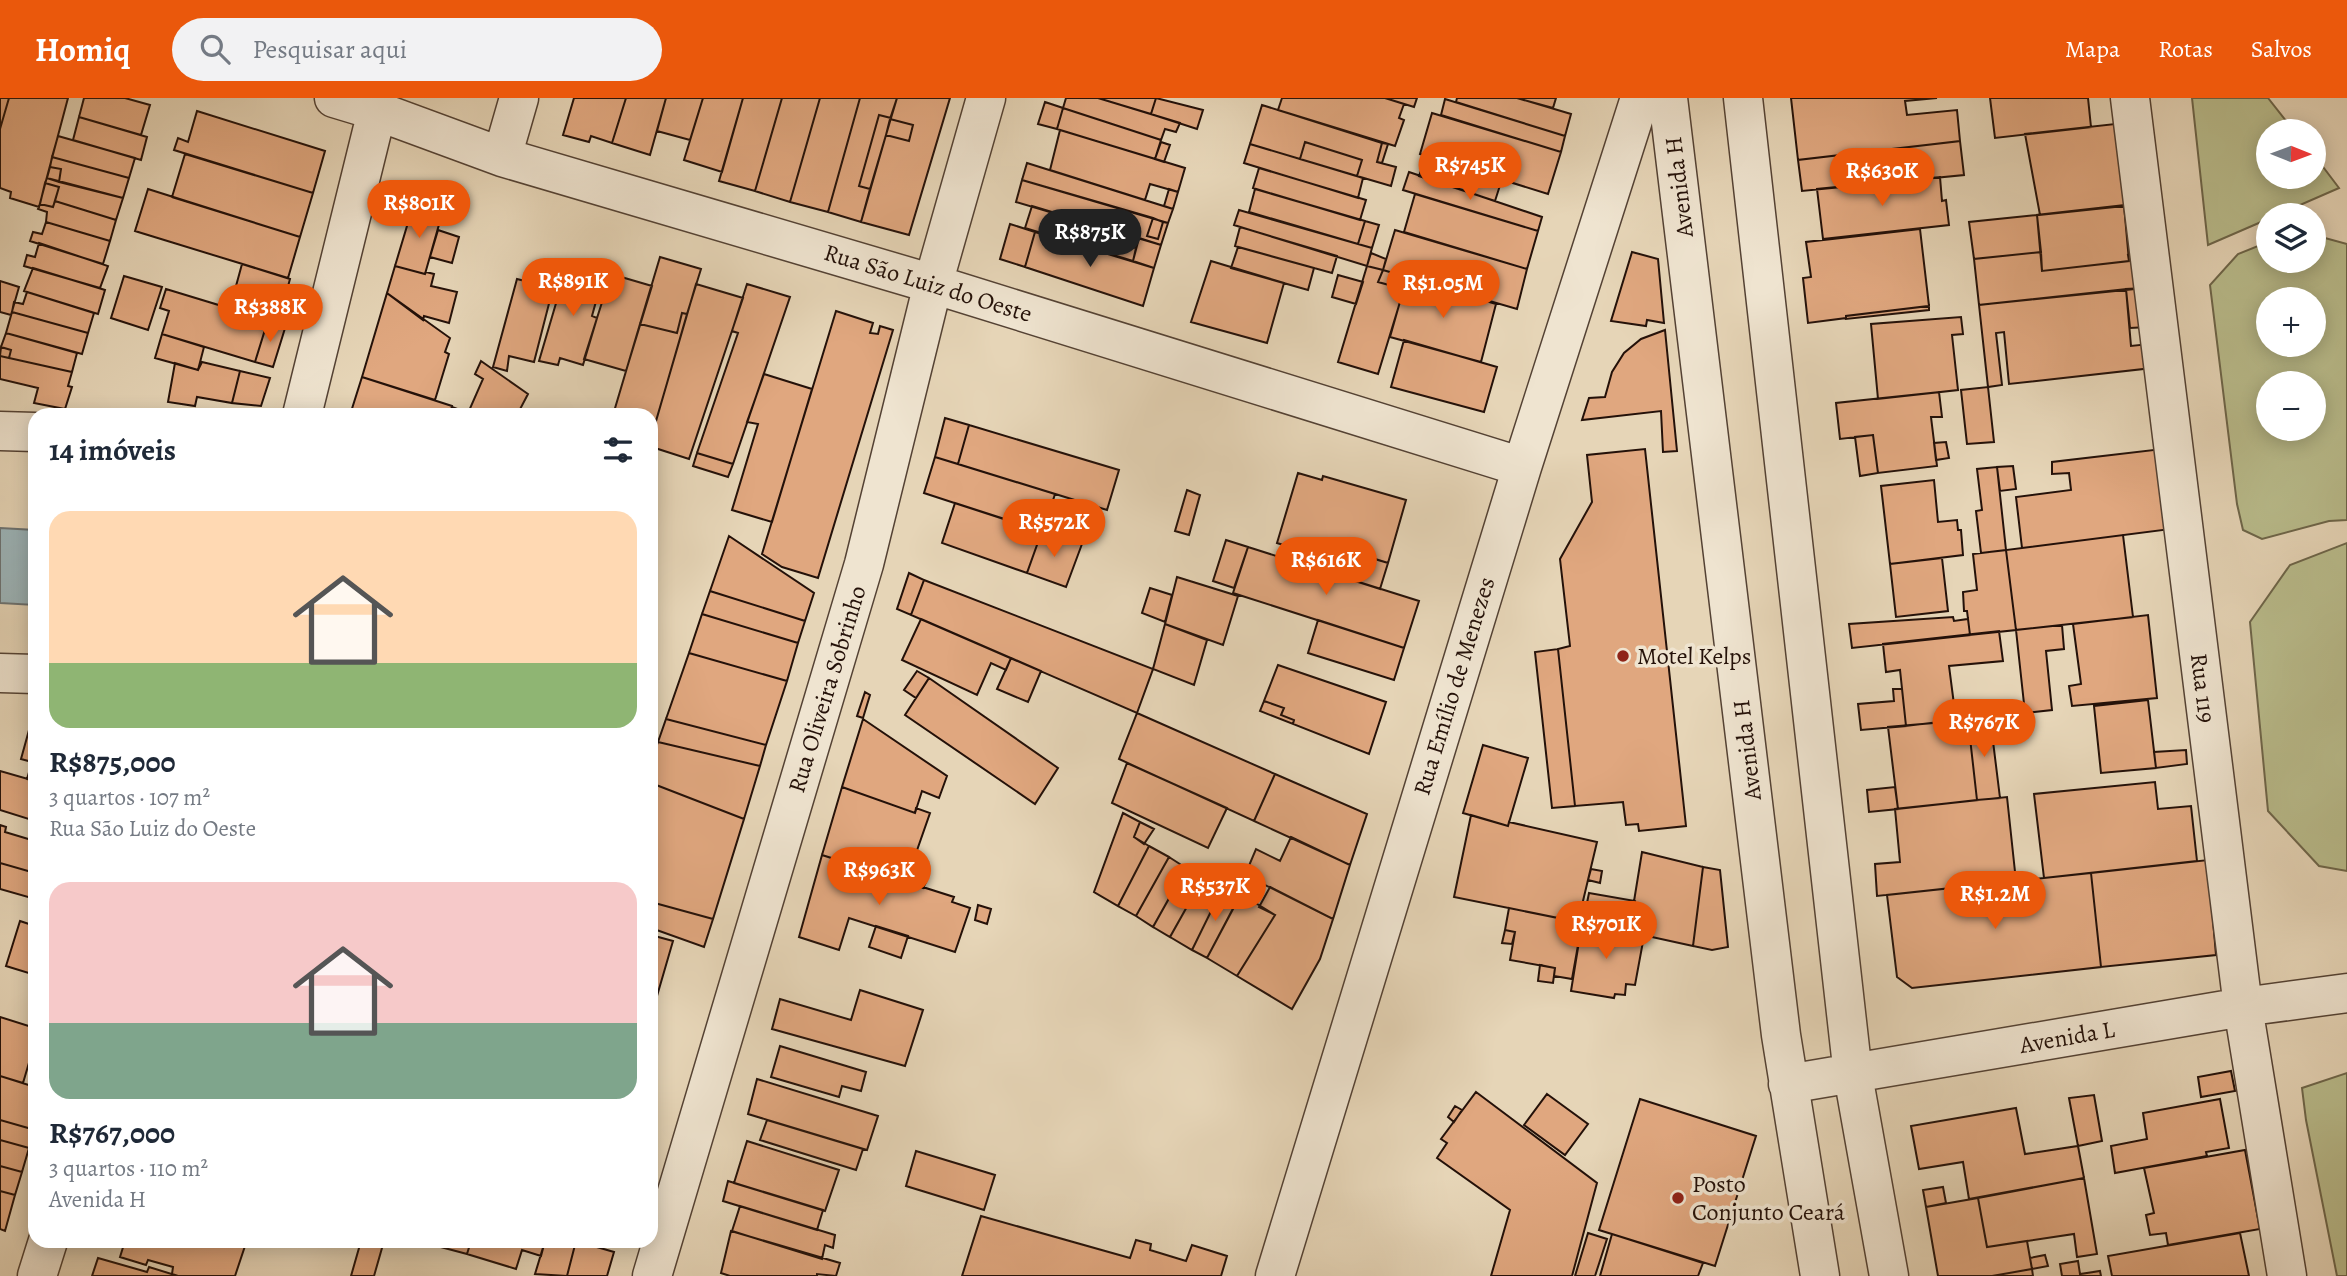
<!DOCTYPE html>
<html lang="pt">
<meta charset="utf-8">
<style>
body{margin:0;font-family:Alegreya,serif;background:#f2f2f3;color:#1f2937;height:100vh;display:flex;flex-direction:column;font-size:26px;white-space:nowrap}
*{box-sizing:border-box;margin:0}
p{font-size:23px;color:#747a83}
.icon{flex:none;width:38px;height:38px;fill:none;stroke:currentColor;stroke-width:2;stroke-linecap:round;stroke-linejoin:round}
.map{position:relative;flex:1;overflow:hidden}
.details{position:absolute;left:28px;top:310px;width:630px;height:840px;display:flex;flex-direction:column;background:#fff;border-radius:21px;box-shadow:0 4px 18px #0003}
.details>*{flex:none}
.needle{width:46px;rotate:91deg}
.controls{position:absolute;left:2256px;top:21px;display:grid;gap:14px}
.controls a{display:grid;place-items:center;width:70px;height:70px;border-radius:50%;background:#fff;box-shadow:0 4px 18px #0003;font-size:35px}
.price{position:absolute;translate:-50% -60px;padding:0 16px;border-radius:24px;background:#ea580c;color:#fff;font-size:23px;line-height:46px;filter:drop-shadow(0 2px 4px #0008)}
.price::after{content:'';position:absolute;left:50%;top:42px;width:21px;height:16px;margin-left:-10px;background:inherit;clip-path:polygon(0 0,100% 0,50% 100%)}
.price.current{background:#222;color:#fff}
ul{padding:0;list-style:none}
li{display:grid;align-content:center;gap:14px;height:371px;padding:0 21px}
li span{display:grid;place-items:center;height:217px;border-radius:21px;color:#555}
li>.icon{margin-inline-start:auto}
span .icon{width:126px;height:126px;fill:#fffc;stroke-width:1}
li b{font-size:30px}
h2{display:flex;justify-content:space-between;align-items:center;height:84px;padding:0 21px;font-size:30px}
header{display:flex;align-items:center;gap:42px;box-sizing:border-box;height:98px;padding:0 35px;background:#ea580c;color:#fff}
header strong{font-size:33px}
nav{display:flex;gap:38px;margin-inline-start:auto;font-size:24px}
.search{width:490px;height:63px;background:#f2f2f3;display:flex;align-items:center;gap:18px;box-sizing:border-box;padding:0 24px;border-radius:38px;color:#747a83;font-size:26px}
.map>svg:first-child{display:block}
</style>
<header>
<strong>Homiq</strong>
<div class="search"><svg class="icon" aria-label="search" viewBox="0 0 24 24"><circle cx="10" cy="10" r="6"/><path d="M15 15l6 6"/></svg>Pesquisar aqui</div>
<nav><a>Mapa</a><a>Rotas</a><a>Salvos</a></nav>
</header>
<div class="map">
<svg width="2347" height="1178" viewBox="0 0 2347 1178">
<rect width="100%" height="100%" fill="#e6d5b7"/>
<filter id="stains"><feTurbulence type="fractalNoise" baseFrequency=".00286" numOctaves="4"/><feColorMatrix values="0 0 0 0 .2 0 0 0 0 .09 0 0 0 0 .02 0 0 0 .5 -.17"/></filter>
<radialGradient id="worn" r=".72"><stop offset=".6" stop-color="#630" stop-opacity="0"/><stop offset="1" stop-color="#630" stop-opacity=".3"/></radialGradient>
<path fill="#b9bc8c" stroke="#6e664a" stroke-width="2" fill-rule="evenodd" d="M2192,0H2268L2294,33H2268V79H2314V57L2339,90L2277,117H2268V121L2208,147Z
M2314,137L2347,146V422L2329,423L2262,441L2243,432L2237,406L2210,187L2238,156L2268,144V163H2314ZM2314,201V247H2268V201ZM2268,285H2314V331H2268Z
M2347,445V773L2319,768L2268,713L2250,524L2290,467Z
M2347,975V1178H2337L2306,1022L2302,990Z"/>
<path fill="#9cb5ba" stroke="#6c7373" stroke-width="2" d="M0,430L35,432V507L0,505Z"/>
<path fill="#e0a77f" stroke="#241109" stroke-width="2" d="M0,0H9L0,31Z
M9,0H68L39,109L10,100L11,94L0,90V31Z
M84,0H125L150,7L141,37L79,19Z
M574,0H626L612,45L591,38L589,44L563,37Z
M626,0H666L650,57L612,45Z
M666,0H703L690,42L657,33Z
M703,0H743L722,74L684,62Z
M743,0H782L755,93L719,83Z
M782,0H820L790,104L755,93Z
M820,0H860L828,114L790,104Z
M860,0H897L891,20L879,17L859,88L870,91L861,124L828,114Z
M897,0H950L909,137L861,124L886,37L909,43L913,27L890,21Z
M1066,0H1098L1180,25L1176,34L1165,31L1161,42L1063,10Z
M1098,0H1156L1151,16Z
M1156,0L1203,12L1197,31L1151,16Z
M1282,0H1385L1404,6L1399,20L1404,22L1395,48L1278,12Z
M1385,0H1417L1414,9Z
M1457,0H1517L1571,16L1565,38L1456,4Z
M1517,0H1556L1553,10Z
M1791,0H1937L1905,3L1907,17L1957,12L1960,43L1798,62Z
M1990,0H2088L2091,29L1995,40Z
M1445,1L1565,38L1561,54L1441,17Z
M1045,4L1063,10L1057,31L1038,26Z
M1262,7L1382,45L1377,64L1396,69L1391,88L1357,78L1362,62L1305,44L1300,61L1250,46Z
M1063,10L1161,42L1155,61L1057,31Z
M197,13L325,53L313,95L174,52L178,40L188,44Z
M1432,15L1561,54L1548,96L1420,56Z
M879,17L891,20L870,91L859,88Z
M79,19L147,39L141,62L73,42Z
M890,21L913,27L909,43L886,37Z
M2115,26L2135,107L2040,117L2025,36Z
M1060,32L1185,70L1178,94L1150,86L1145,102L1050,72Z
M58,38L135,60L129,80L52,59Z
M1960,43L1964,77L1802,93L1798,62Z
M1161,44L1170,47L1164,64L1155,61Z
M1305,44L1362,62L1357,78L1300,61Z
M1382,45L1388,46L1382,65L1377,64Z
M1250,46L1363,80L1358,100L1244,65Z
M185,56L313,95L300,139L172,99Z
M1426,58L1502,81L1495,103L1419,78Z
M52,59L129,80L123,100L59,84L61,71L50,69Z
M1027,65L1173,111L1168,125L1022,82Z
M50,69L61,71L59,84L47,80Z
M1259,70L1366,102L1360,122L1253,90Z
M1409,74L1542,119L1538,133L1403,92Z
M1940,79L1942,103L1946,102L1949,127L1823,141L1817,91Z
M47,80L123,100L116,122L55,103L59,89L45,85Z
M1022,82L1153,120L1147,138L1158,141L1163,124L1168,125L1161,147L1016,104Z
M45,85L59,89L53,109L40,106Z
M148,91L300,139L288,180L135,133Z
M1169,91L1178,94L1173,111L1164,108Z
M1255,91L1365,123L1358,146L1249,114Z
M1415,96L1538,133L1527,171L1404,134Z
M55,103L116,122L110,143L46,124L47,114L38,111L40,106L53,109Z
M2124,107L2129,163L2042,173L2037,117Z
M413,108L442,116L425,176L395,168Z
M1032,108L1115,133L1112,144L1136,150L1133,163L1025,130Z
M1239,112L1372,150L1367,168L1234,127Z
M2037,117L2041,154L1974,161L1969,124Z
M1153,120L1163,124L1158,141L1147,138Z
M1365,123L1379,127L1372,150L1358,146Z
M46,124L110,143L103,166L30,143L33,134L42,136Z
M1010,126L1035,134L1025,169L1000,161Z
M1240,129L1337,158L1332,175L1235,148Z
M1920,131L1929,208L1846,218V220L1808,225L1803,180L1811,179L1806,144Z
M438,132L459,139L452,165L430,159Z
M1395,132L1527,171L1517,211L1383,172Z
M1115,133L1139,140L1136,150L1112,144Z
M1035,134L1154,170L1143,208L1025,169Z
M1139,140L1161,147L1154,170L1133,163Z
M39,145L108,168L100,190L24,168L27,157L35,159Z
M1238,149L1314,170L1308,192L1231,170Z
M1632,154L1658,161L1664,225L1647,222L1646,228L1611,223Z
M2041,154L2042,173L2129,163L2128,157L2140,156L2144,190L1979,207L1974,161Z
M1371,155L1386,161L1383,172L1367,168Z
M660,159L701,171L687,216L682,215L677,235L640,226Z
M1211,163L1284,185L1267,245L1191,224Z
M242,166L290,181L284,203L236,188Z
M395,168L425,176L426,174L434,176L431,188L457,194L449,225L424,218L423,222L387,195Z
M567,168L603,178L592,218L597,220L583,267L560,260L558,267L539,263Z
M1367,168L1383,172L1378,184L1404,191L1378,276L1338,264Z
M33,170L105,192L98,216L24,193Z
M1383,172L1407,179L1404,191L1378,184Z
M611,176L652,188L626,273L584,261Z
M1338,177L1363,184L1356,206L1332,199Z
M124,178L162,189L148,232L111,220Z
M1407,179L1496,206L1481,264L1390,239Z
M517,181L553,190L534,264L509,258L507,273L493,269Z
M0,183L19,189L11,217L0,214Z
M696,186L743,200L689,361L655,350L657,343L651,340Z
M747,186L790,199L733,366L697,355L738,235L732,233Z
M2144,190L2148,229L2130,230L2126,191Z
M166,191L268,222L255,264L162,236L169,213L160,210Z
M2126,191L2131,248L2149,246L2152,270L2009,286L2004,234L1996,235L2002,287L1988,289L1979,207Z
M27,194L94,215L88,235L12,214L14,204L23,206Z
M387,195L450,240L445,254L449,256L435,302L362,279Z
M1929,208V212L1846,221V218Z
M836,213L873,225L870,235L878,236L880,228L893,232L818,480L782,469L762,456Z
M12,214L88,235L82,256L6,235Z
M682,215L687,216L652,337L651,317H613L640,226L677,235Z
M1961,219L1963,236L1952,237L1958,292L1878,301L1871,226Z
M268,222L286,227L273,269L255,264Z
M1665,232L1677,353L1663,354L1661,313L1582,322L1589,300L1605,299L1612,274L1624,255L1641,241Z
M6,235L77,255L72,274L9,260L11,252L1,249Z
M162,236L204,249L198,272L155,260Z
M1404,242L1497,269L1484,314L1391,289Z
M1,249L11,252L9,260L0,258Z
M0,258L72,274L68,288L72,289L65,311L34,305L38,290L0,281Z
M481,263L528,296L517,317L468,315L483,281L475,276Z
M202,264L240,273L232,305L197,299L195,308L168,304L175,265L198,272Z
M240,273L270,280L261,308L232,305Z
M764,276L812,291L772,424L732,412L758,326L747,324Z
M362,279L452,308L450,317H350Z
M1988,289L1994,344L1967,346L1961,292Z
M1939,294L1942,319H1931L1937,368L1878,375L1873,337L1840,341L1836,305Z
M452,309L468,315L471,317H450Z
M945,320L969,327L958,366L935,359Z
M969,327L1119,372L1107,412L958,366Z
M1873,337L1878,375L1860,378L1855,339Z
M1946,344L1949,360L1936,362L1934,345Z
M1645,351L1686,728L1639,733L1638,726L1626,727L1623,704L1575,708L1558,551L1570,548L1560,461L1592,404L1587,357Z
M2162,351L2171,431L2022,450L2016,399L2071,392L2069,375L2052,376V364Z
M697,355L733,366L728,379L693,368Z
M935,359L1055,396L1043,434L924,395Z
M2013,368L2016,391L2000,393L1997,369Z
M1997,369L2006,452L1981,455L1976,413L1982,412L1977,371Z
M1298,375L1322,382L1323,378L1406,402L1388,465L1310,442L1306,454L1277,445Z
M1934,382L1938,424L1957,422L1958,432H1961L1963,457L1890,466L1881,388Z
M1187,392L1200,397L1189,437L1175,433Z
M955,405L1042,433L1027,475L942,445Z
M1042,433L1082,446L1066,489L1027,475Z
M2123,437L2133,519L2016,532L2006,452Z
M729,438L814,495L805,523L710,493Z
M1226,442L1248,449L1234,490L1213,483Z
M1248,449L1419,503L1404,550L1233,495Z
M2006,452L2016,532L1970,537L1967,513H1964L1963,494L1977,492L1973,456Z
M1359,456L1388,465L1380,491L1352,482Z
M1942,460L1948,513L1896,519L1890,466Z
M909,475L924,482L911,517L897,511Z
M1177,479L1238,498L1223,547L1165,526Z
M924,482L1153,571L1137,615L911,517Z
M1150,490L1172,497L1165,524L1142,515Z
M710,493L805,523L798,545L702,516Z
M702,516L798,545L787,583L689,555Z
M2148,517L2157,600L2072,608L2069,588L2081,586L2073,526Z
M1953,519L1954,523L1968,521L1970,537L1852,550L1849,526Z
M921,521L1011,560L1006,572L991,565L977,597L902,562Z
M1318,522L1404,550L1394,582L1308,555Z
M1165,526L1207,542L1194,587L1153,571Z
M2062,527L2064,551L2046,553L2052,612L2025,615L2016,532Z
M1999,533L2003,563L1949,568L1956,622L1906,628L1900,572L1886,574L1883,546Z
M1558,551L1575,708L1552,710L1535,554Z
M689,555L787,583L766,647L666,621Z
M1011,560L1041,573L1028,604L997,591Z
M1278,567L1386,604L1369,656L1293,626L1294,622L1281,617L1284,610L1264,603Z
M917,573L929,580L916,600L904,592Z
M929,580L1058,670L1035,706L905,617Z
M1893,591H1902L1906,628L1861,632L1858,606L1894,603Z
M865,594L870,597L863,620L857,618Z
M2148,602L2156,670L2101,675L2094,608Z
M1264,603L1284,610L1281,617L1294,622L1293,626L1260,613Z
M34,614L35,615V683L27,681L32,664L21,661Z
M1137,615L1275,676L1254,723L1119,661Z
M1990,619L2000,700L1977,702L1968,622Z
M666,621L766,647L760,668L658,644Z
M863,621L947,678L939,700L922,693L915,715L842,689Z
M1968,622L1977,702L1898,711L1888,629Z
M658,644L760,668L744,721L651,685V664Z
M1483,647L1528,660L1508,728L1463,715Z
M2186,652L2187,666L2156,670L2154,654Z
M1127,665L1227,710L1208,750L1112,705Z
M0,673L35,683V723L0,712Z
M1275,676L1367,716L1350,767L1254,723Z
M2155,684L2158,711L2191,708L2197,763L2044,780L2034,696Z
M651,685L744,721L713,821L651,804Z
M842,689L915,715L916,710L930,715L908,778L926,784L923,790L893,779L895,771L863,761L860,769L822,757Z
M1895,689L1898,711L1869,714L1867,692Z
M2007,699L2016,783L1877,798L1875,766L1900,764L1895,711Z
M1123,715L1140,724L1134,739L1149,748L1118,808L1094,794Z
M1471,717L1508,728L1509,724L1597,744L1578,824L1454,799Z
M1140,724L1154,731L1144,746L1134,739Z
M0,727L6,729L5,734L35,743V775L0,765Z
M1291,739L1350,767L1333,821L1245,777L1256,751L1280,763Z
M1149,748L1169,759L1136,818L1118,808Z
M1642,754L1703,769L1693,848L1629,834Z
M822,757L954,799L952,804L970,810L955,854L849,820L839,852L799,839Z
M1169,759L1186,770L1153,829L1136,818Z
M863,761L895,771L893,779L860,769Z
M2208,762L2216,857L2101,869L2091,775Z
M0,765L35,775V801L0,791Z
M1703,769L1720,772L1728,849L1712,852L1693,848Z
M1186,770L1203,780L1170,839L1153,829Z
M1591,771L1602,773L1600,785L1588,782Z
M2091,775L2101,869L1912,890L1897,879L1887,797Z
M1203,780L1222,791L1192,852L1170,839Z
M1270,789L1333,821L1320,861L1292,911L1237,878L1275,817L1259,809Z
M1222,791L1238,801L1207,860L1192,852Z
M1589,795L1635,803L1629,834L1583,825Z
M1241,796L1275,817L1237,878L1207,860Z
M651,804L713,821L704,849L651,830Z
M978,807L991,811L987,826L975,822Z
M1509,810L1582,825L1572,881L1554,878L1555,870L1510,862L1515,834L1505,832Z
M20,823L35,828V877L6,868Z
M1582,825L1644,838L1635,887L1626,886L1625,897L1615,896L1614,900L1571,893Z
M876,828L908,838L901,860L869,849Z
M1505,832L1515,834L1512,846L1502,845Z
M651,837L673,843L657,898L651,896Z
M1540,867L1555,870L1553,885L1538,883Z
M860,892L923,912L905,968L772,931L780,901L851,922Z
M0,919L35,930V959L31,958L23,985L0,978Z
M780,948L866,974L861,993L842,988L839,999L771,979Z
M2231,973L2235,993L2201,999L2198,979Z
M0,978L35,989V1032L0,1022Z
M757,981L878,1018L867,1052L748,1016Z
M1476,994L1597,1085L1572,1178H1491L1510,1112L1437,1060L1447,1045L1441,1041Z
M1547,996L1588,1026L1565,1057L1524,1027Z
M2094,997L2102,1043L2078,1048L2069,1000Z
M1640,1001L1756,1038L1715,1168L1599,1132Z
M2220,1001L2229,1050L2206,1054L2207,1058L2115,1075L2111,1048L2147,1041L2143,1015Z
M1455,1008L1462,1012L1454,1024L1448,1019Z
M2016,1010L2025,1056L2078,1048L2084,1080L1969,1101L1963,1064L1919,1071L1911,1028Z
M0,1022L35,1032L29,1050L0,1042Z
M767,1022L863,1051L856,1072L760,1042Z
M0,1042L29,1050L22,1074L0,1068Z
M747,1043L839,1072L825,1113L734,1085Z
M2245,1052L2260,1131L2168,1147L2166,1135L2150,1137L2146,1117L2154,1115L2144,1070Z
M916,1053L995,1077L984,1112L906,1088Z
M0,1068L22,1074L15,1097L0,1093Z
M2084,1080L2097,1156L2077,1159L2074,1136L1987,1149L1978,1100Z
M728,1083L823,1112L817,1132L723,1103Z
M1943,1089L1946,1105L1926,1109L1923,1092Z
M0,1093L15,1097L5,1133L0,1131Z
M1978,1100L1987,1149L2027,1143L2032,1171L1992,1178H1938L1926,1109Z
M740,1108L835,1137L833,1150L825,1147L822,1161L732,1133Z
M981,1118L1130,1160L1136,1142L1151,1146L1150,1152L1186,1163L1192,1147L1227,1158L1221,1178H962Z
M731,1133L840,1165L836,1178L817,1176V1178H730L721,1175Z
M1588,1135L1607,1141L1595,1178H1575Z
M2240,1135L2249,1178H2112L2108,1158Z
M1612,1136L1703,1165L1698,1178H1600Z
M125,1143H226L245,1148L235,1178H178L172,1176L173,1169L148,1162L146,1167L120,1159Z
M361,1143H384L374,1178H351Z
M418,1143H471L467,1156Z
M471,1143H545L541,1158L522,1152L516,1171L467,1156Z
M545,1143H576L567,1178L535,1176Z
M576,1143L614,1154L607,1178H567Z
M2045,1157L2048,1168L2032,1171L2030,1160Z
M98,1160L147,1174L149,1169L178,1178H92Z
M2078,1163L2080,1176L2100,1173L2101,1178H2062L2060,1166Z
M2032,1171L2033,1178H1992Z"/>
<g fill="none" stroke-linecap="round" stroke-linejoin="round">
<g stroke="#544234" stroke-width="41">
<path id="minor" d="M334,0L377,13L502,59L933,186L1522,369
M1668,0L1781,937L1820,1178
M1743,0L1853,977L1889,1178
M2130,0L2243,909L2287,1178
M502,59L519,0
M302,317L377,13
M0,333L35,334
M0,575L35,576
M1788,986L2243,909L2347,895
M37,1178L48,1143
M652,1178L864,466L933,186L986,0
M1275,1178L1522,369L1640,0"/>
</g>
<use href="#minor" stroke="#efe4d0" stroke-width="38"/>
</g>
<g fill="#8f2418" stroke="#efe4d0" stroke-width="2.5">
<circle cx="1623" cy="558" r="7"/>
<circle cx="1678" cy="1100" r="7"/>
</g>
<g text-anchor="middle" stroke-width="7" stroke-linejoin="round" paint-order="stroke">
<g font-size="24" fill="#241109" stroke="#efe4d0">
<text transform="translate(1679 89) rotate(-97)" y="8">Avenida H</text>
<text transform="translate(928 185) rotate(17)" y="8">Rua São Luiz do Oeste</text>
<text transform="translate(1454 588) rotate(-73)" y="8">Rua Emílio de Menezes</text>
<text transform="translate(2203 590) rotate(83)" y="8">Rua 119</text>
<text transform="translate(827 591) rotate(-73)" y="8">Rua Oliveira Sobrinho</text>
<text transform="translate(1747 652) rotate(-97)" y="8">Avenida H</text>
<text transform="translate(2067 939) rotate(-10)" y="8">Avenida L</text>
</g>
<g font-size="24" fill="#241109" stroke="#efe4d0" text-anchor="start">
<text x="1637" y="566">Motel Kelps</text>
<text x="1692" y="1094">Posto<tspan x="1692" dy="28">Conjunto Ceará</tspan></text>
</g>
</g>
<rect width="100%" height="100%" filter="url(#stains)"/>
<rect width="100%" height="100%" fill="url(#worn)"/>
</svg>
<div class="controls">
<a><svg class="needle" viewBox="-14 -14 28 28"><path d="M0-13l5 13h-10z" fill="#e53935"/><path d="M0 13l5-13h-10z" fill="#747a83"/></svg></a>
<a><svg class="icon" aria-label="layers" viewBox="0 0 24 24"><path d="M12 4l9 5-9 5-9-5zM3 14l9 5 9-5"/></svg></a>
<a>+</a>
<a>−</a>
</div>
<b class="price" style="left:1470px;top:104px">R$745K</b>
<b class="price" style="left:1882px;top:110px">R$630K</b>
<b class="price" style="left:419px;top:142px">R$801K</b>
<b class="price current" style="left:1090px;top:171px">R$875K</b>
<b class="price" style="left:573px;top:220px">R$891K</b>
<b class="price" style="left:1443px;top:222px">R$1.05M</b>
<b class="price" style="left:270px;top:246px">R$388K</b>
<b class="price" style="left:1054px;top:461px">R$572K</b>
<b class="price" style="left:1326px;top:499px">R$616K</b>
<b class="price" style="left:1984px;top:661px">R$767K</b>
<b class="price" style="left:879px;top:809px">R$963K</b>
<b class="price" style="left:1215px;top:825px">R$537K</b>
<b class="price" style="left:1995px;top:833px">R$1.2M</b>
<b class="price" style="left:1606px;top:863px">R$701K</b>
<section class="details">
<h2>14 imóveis<svg class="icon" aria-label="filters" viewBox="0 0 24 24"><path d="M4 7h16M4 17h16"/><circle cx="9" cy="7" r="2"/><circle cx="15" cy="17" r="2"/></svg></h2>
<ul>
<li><span style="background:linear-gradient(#ffd9b3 70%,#8fb573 0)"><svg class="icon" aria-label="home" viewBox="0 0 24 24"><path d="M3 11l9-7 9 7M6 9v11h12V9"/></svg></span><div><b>R$875,000</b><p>3 quartos · 107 m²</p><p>Rua São Luiz do Oeste</p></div></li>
<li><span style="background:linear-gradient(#f6c9c9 65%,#7fa58c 0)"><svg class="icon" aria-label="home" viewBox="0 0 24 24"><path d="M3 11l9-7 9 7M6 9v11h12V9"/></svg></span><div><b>R$767,000</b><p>3 quartos · 110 m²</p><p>Avenida H</p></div></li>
</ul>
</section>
</div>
